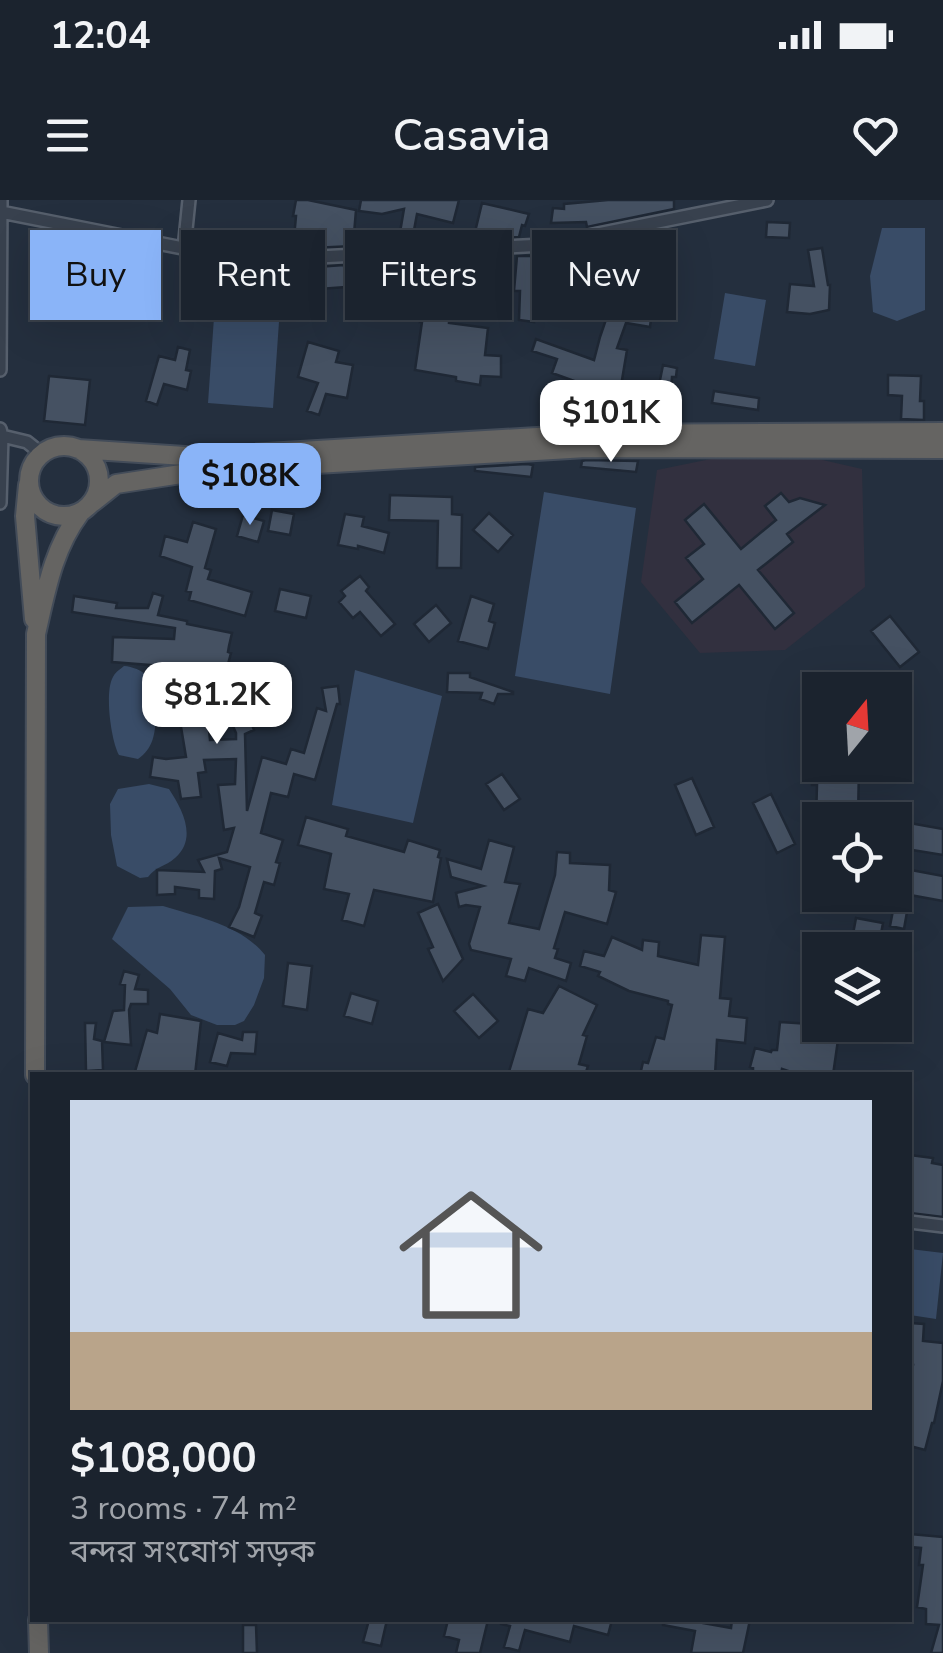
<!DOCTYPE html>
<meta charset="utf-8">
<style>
body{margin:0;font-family:"Nunito Sans","Noto Sans Bengali",sans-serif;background:#242b36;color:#f1f3f6;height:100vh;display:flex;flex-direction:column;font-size:38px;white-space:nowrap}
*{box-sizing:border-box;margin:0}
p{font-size:32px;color:#a0a4aa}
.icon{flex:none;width:55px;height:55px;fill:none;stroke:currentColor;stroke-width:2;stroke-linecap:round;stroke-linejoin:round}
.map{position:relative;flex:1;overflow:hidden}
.side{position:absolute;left:30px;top:872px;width:882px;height:550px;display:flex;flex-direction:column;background:#1b232e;border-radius:0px;box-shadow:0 10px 40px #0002,0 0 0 2px #39404a}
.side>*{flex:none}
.top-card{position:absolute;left:30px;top:30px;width:885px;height:90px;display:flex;gap:20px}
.needle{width:65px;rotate:18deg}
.tools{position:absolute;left:802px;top:472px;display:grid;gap:20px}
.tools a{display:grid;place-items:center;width:110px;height:110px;border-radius:0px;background:#1b232e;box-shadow:0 10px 40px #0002,0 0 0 2px #39404a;font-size:50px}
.price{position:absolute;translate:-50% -85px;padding:0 22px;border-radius:20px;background:#fff;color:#222;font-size:32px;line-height:65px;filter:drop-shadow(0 2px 5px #0008)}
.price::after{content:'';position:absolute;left:50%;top:60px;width:30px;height:22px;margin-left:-15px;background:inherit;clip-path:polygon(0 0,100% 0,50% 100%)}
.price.active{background:#8ab4f8;color:#111}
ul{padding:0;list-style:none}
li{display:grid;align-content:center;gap:20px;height:530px;padding:0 40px}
li span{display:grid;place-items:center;height:310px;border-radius:0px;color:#555}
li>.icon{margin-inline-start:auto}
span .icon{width:180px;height:180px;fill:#fffc;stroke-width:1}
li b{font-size:42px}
.tag{padding:0 35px;border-radius:0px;background:#1b232e;box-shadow:0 10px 40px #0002,0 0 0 2px #39404a;font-size:35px;line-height:90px}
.tag.active{background:#8ab4f8;color:#111}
.status{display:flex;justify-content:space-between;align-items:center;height:70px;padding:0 50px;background:#1b232e;direction:ltr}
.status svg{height:28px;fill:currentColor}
header{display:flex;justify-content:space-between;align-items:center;height:130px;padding:0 40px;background:#1b232e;font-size:45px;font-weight:600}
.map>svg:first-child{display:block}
</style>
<div class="status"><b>12:04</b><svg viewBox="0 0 49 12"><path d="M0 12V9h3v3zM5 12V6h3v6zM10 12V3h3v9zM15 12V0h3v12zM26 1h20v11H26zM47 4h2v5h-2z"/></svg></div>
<header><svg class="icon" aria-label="menu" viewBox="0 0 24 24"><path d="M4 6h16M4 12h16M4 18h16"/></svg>Casavia<svg class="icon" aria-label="heart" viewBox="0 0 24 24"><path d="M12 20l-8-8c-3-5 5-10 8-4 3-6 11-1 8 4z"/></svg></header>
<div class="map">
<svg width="943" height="1453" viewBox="0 0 943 1453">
<rect width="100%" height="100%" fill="#242f3e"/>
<path fill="#32303f" d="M730,255L814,258L862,269L865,387L785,450L700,453L641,382L657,270Z"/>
<path fill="#394c67" d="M882,28H925V110L897,121L873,112L870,76Z
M216,89L281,93L273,208L208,203Z
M725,93L766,100L755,166L714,159Z
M544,292L636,308L610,494L515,476Z
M124,466C141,467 161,482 160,501C159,507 157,512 156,517C155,534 153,549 138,559L119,555C111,540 105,495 112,479C115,472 118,471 124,466Z
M355,470L442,496L413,623L332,605Z
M149,584L169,589C182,609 198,638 175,658C165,667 156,666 148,677L140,678L117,666L111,635L110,604L118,589Z
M163,706C198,717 241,725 265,755L264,778L254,805L244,821L235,825H217L191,815L170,789L112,739L128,707Z
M910,1049L943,1053L936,1119L910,1115Z"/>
<path fill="#455162" stroke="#1f2835" stroke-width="2.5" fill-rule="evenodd" d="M296,0H308L356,10L353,46L293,49L296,16H293Z
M361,0H459L453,23L417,14L412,41L399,38L404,9L382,14L359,11Z
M608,0H674V9L587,27L586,22L551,23L553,8L564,9V4Z
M482,3L529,14L525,26L522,25L519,37L499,38L475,32Z
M767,22L790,23L789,38L766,37Z
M610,41L615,60L582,68L587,69V86L565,85L564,98H556L555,119L534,118V122L519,120L520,91H514L517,56H555V52L569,49L570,52L593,53L591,45Z
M822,48L828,85H830L829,110L810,114L787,112L790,84L814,86L808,50Z
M344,65L346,87L319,89L316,67Z
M614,76L635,81L634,84L663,87L661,105L653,104L650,127L626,123L617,148L627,150L621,186L658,190L663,165L677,168L676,177H672L670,208L631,202L629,215L605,211L607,195L590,192L591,187L552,173L557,159L532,151L536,139L594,160L600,137L612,102L609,101Z
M418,99L450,102L449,123L488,128L485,155L501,156V177L481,176L480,185L456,181V177L415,170L422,122H420L421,110H418Z
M308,142L339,151L336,162L353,165L347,198L326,194L319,215L307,211L318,183L298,177Z
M178,147L190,150L186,170L191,171L187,190L164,184L157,205L146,201L159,156L175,160Z
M888,175L921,176L920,201H924V220L901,219L902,196L888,195Z
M49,176L90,180L85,225L44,221Z
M714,191L759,198L758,210L712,203Z
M582,261L586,260L638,261L636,272L581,267Z
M527,264L533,265L531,277L475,271V267Z
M781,293L789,302L800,298L825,305L787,334L793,342L758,370L794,413L775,429L739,385L692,423L675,402L703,379L686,358L704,344L685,320L704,304L741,349L776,320L765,306Z
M390,295L452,297V314L462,315L461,368H437L438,321L389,320Z
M272,310L294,314L290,335L268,331Z
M489,313L513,335L498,352L473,330Z
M345,314L364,317L362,326L389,333L384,353L358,346V349L338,345Z
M243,315L264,321L258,342L237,336Z
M193,322L216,329L205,368L211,370L208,379L252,392L245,416L189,400L191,392L186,391L192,367L160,356L165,336L187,342Z
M360,376L369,387L366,391L395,424L381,436L360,412L353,418L339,402L345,396L341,391Z
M280,389L311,396L306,418L275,411Z
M153,393L163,396L158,415L187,421V424L232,433L229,446L228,452L231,453L224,479L250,482L248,494H245L239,524L250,519L254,530L245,534L247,611L262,557L286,564L291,549L304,553L317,508L326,511L322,488L338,486L340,504H337L315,580L294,574L288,597L271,593L261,633L283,640L276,662L280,663L274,685L264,682L255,713L262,716L254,737L229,727L239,707L250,667L219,658L222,669L215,671L214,699L199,698V690L175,687V694L157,695V670L204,672L198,660L227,652L234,628L224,630L218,585L235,584L236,559L204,560L206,572L198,573L201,597L181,599L178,581L150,577L153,557L166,559L186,557L180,521L187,520L193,486L159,480L162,466L112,462L113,437L174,439L175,428L72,412L74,396L117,403L116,408H148ZM207,511L228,515L236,533V539L210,540Z
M471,396L494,404L489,421L495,423L488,449L458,441Z
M436,405L451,423L429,442L414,424Z
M890,416L919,452L900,467L871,431Z
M448,473H470V477L513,492V494H498L494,504L480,499L482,493L447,492Z
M812,565H859L858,620H816L817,585H812Z
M502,574L520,599L504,610L486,584Z
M692,578L714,627L696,635L675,585Z
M771,594L795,644L777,653L753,603Z
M306,617L348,629L346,636L404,652L408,640L440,650L438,657L441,658L433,702L374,690L364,726L342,720L349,694L324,689L331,654L298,645Z
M904,622L943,629V655L900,648Z
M489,640L514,647L505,682L520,684L509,723L539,729L555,675L557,652L570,653V663L610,665L609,690L616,692L607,724L565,712L554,748L558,749L555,758L571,763L566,781L529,768L525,781L506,776L511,759L471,750L469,744L480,707L466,705L459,707L456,693L483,686L451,677L447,659L481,669Z
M811,657L820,658V688L808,686Z
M895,667L943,676V701L910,695L904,729L890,726L895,700Z
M438,704L463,759L443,781L428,749L433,747L418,713Z
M856,718L883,723L878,750H850Z
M701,735L725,737L720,798L731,799L729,816L747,818L745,843L717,840L715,875H640L643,862L648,863L656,837L664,839L672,805L668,804V801L629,791L598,776L600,772L580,766L584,751L604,756L612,737L642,750L643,740L659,742L658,756L698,765Z
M288,763L312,766L307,810L283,806Z
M124,771L139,775L135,789L148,790V804H131L129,810L131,845L104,842L113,811L124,810L125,785L120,784Z
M559,786L597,805L583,835L587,836L579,864L588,866L585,875H508L528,809L543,813Z
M351,793L378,801L372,824L344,816Z
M473,794L498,821L479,838L454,811Z
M160,814L201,821L195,875H134L147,830L157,833Z
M780,822L826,825V838L838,840L833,875H800L782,869L781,875L753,871V868L750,867L755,848L771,852L772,850H777Z
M85,823H96L94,839L102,841L103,870L86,871Z
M243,832H257L255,854L231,853L227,866L210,862L218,833L242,840Z
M910,955L933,958L932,963L943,965V1017L910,1013Z
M910,1123L924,1124L923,1141L943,1143V1181L934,1223H932L925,1250L910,1246V1183L913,1165H910Z
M910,1334L943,1337V1453H931L939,1425L926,1424V1409L917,1407L923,1365H919L921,1348L910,1347Z
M369,1420H387L381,1446L363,1442Z
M448,1420H488L480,1453H456L459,1440L444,1436Z
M501,1420H612L608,1435L574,1426L570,1442L525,1430L519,1451L504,1447L510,1426L501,1424Z
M663,1420H704L703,1423L731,1428L732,1420H750L743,1453H691L695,1431L663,1425Z
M243,1425H256L257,1453H243Z"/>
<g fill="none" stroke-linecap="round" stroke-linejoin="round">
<g stroke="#565f6c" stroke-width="16">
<path id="minor" d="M1,12L233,58L282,59L543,45L767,0
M184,49L189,0
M0,170L1,0
M0,229L2,236L27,242L42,254
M0,303L2,236
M910,1022L943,1026"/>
</g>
<g stroke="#434c59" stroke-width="22">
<path id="trunk" d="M29 281a35 35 0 1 1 70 0a35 35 0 1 1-70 0Z
M78,249L200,257L586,234L943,232
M28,285L25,316L34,419
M92,303L116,284L201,271L586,248L943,249
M35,875L36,434C46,391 53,349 80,313
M38,1420L39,1453"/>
</g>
<use href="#minor" stroke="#38414e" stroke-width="11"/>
<use href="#trunk" stroke="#656462" stroke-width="18"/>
</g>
</svg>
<div class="tools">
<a><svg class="needle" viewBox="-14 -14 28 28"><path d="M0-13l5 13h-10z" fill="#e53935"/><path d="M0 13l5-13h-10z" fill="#a0a4aa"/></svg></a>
<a><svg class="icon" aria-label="locate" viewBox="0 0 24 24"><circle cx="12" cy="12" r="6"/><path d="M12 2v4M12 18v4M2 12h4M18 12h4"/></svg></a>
<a><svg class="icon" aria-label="layers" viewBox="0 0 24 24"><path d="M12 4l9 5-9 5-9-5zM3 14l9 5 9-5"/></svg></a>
</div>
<b class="price" style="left:611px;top:265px">$101K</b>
<b class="price active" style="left:250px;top:328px">$108K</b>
<b class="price" style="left:217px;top:547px">$81.2K</b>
<div class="top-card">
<a class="tag active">Buy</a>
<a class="tag">Rent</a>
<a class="tag">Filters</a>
<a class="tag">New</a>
</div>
<section class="side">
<ul>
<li><span style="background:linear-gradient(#c9d6e8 75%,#b9a48a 0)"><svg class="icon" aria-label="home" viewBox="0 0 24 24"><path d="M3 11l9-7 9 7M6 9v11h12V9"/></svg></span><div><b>$108,000</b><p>3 rooms · 74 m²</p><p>বন্দর সংযোগ সড়ক</p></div></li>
</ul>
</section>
</div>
